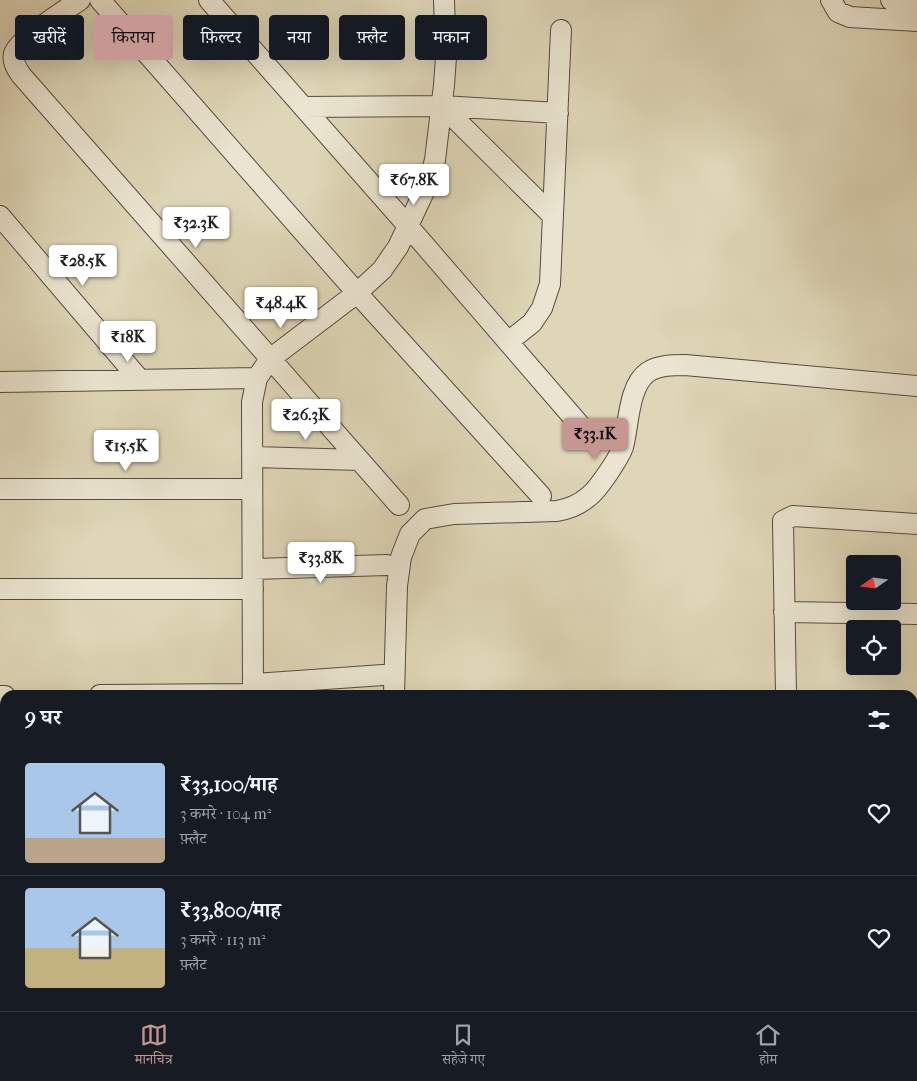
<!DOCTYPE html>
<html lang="hi">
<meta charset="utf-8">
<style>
body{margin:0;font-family:"IM FELL French Canon","Noto Serif Devanagari",serif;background:#20242c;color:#f1f3f6;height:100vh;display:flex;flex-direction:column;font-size:19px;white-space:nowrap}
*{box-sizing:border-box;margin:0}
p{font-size:16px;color:#9ea1a6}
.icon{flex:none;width:28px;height:28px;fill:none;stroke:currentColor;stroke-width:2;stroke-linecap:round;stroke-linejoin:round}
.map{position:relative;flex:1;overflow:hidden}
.panel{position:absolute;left:0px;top:690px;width:918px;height:321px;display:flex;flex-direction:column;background:#171b24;border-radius:15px 15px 0 0;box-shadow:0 5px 20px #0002}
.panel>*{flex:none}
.hud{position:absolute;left:15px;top:15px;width:500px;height:45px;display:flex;gap:10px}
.needle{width:32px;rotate:256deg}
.fabs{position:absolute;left:846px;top:555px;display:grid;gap:10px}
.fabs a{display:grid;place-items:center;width:55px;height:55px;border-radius:5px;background:#171b24;box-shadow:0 5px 20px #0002;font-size:25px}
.price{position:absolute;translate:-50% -42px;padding:0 11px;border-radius:5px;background:#fff;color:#222;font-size:16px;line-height:32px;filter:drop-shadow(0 1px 2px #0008)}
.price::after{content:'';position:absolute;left:50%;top:30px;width:15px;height:11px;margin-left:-8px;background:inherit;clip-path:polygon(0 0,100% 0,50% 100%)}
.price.active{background:#c59692;color:#111}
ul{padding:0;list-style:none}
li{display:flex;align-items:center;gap:15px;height:125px;padding:0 25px}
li+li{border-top:1px solid #363941}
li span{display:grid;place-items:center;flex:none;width:140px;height:100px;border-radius:5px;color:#555}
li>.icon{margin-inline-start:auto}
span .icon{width:60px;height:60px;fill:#fffc;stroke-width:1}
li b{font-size:21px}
h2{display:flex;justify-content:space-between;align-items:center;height:60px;padding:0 25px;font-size:21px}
.pill{padding:0 18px;border-radius:5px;background:#171b24;box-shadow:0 5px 20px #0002;font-size:18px;line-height:45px}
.pill.active{background:#c59692;color:#111}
.menu{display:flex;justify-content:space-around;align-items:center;height:70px;border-top:1px solid #363941;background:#171b24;font-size:14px;color:#9ea1a6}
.menu a{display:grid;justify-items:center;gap:2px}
.menu .active{color:#c59692}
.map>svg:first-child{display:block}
</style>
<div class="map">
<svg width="917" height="1011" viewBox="0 0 917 1011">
<rect width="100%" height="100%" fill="#ded6b7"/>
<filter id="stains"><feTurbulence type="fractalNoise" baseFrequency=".004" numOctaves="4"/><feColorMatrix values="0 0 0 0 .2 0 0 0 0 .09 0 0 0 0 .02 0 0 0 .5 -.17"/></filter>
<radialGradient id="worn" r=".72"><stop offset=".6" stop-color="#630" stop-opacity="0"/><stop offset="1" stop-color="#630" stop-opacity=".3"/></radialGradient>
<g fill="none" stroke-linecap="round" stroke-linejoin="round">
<g stroke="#564b40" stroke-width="22">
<path id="minor" d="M80,0C67,9 17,40 14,54C12,62 17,69 21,75L399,505
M100,0L357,293L541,496
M209,0L408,226L591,438
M831,0L838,12L850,17L917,21
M891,0L917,2
M442,106L553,216
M303,107L442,106L558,113
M0,216L140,380
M508,342L532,323L542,308L550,284L561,30
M0,382L257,378
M252,457L359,460
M0,489H252
M253,569L387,565
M0,589H253
M784,612L917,614
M253,684L383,675
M100,695L253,694
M253,695L252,402L257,378L270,359L357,293L382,270L398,247L429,181L435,160L444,85L446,57L444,0
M394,695L397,586L401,557L410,534L425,519L454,514L557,511C568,509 579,505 588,497C598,490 619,458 623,447C629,425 628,386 648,372C659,365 673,365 685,365L917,386
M786,695L783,521L793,516L917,524
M0,696H5
M912,761H917
M0,799H5
M0,906H5
M912,912H917
M0,964L5,963
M221,1011V1006"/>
</g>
<use href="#minor" stroke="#eae4d0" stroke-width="20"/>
</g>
<rect width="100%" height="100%" filter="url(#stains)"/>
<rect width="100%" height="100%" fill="url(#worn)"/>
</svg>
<div class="fabs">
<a><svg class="needle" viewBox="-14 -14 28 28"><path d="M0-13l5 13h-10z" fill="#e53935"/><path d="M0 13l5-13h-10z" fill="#9ea1a6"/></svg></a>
<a><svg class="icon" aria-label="locate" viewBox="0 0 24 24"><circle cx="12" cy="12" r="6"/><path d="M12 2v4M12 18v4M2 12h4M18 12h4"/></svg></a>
</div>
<b class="price" style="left:414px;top:206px">₹67.8K</b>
<b class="price" style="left:196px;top:249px">₹32.3K</b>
<b class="price" style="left:83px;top:287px">₹28.5K</b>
<b class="price" style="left:281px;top:329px">₹48.4K</b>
<b class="price" style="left:128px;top:363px">₹18K</b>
<b class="price" style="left:306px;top:441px">₹26.3K</b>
<b class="price active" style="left:595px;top:460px">₹33.1K</b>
<b class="price" style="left:126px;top:472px">₹15.5K</b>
<b class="price" style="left:321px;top:584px">₹33.8K</b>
<div class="hud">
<a class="pill">खरीदें</a>
<a class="pill active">किराया</a>
<a class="pill">फ़िल्टर</a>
<a class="pill">नया</a>
<a class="pill">फ़्लैट</a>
<a class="pill">मकान</a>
</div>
<section class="panel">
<h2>9 घर<svg class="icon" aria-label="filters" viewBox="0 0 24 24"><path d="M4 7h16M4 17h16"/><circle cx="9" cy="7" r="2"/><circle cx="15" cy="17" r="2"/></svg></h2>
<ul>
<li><span style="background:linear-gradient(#a9c7e8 75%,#b9a48a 0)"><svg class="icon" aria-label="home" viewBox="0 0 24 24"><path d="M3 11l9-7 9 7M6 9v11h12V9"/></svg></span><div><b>₹33,100/माह</b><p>3 कमरे · 104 m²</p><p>फ़्लैट</p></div><svg class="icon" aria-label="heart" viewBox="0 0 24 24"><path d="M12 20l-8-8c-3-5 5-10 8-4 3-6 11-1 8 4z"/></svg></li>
<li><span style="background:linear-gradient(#a9c7e8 60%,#c2b280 0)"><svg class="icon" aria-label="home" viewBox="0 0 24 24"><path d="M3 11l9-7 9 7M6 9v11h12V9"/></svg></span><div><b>₹33,800/माह</b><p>3 कमरे · 113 m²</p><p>फ़्लैट</p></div><svg class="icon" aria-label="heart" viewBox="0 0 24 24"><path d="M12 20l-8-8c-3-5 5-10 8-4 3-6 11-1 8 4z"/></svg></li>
</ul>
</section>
</div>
<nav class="menu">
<a class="active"><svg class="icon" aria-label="map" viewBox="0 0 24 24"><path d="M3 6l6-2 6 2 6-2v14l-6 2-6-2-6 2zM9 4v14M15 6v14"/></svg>मानचित्र</a>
<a><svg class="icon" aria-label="saved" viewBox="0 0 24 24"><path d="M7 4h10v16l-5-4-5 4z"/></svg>सहेजे गए</a>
<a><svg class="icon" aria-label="home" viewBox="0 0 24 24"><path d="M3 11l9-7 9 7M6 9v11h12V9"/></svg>होम</a>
</nav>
